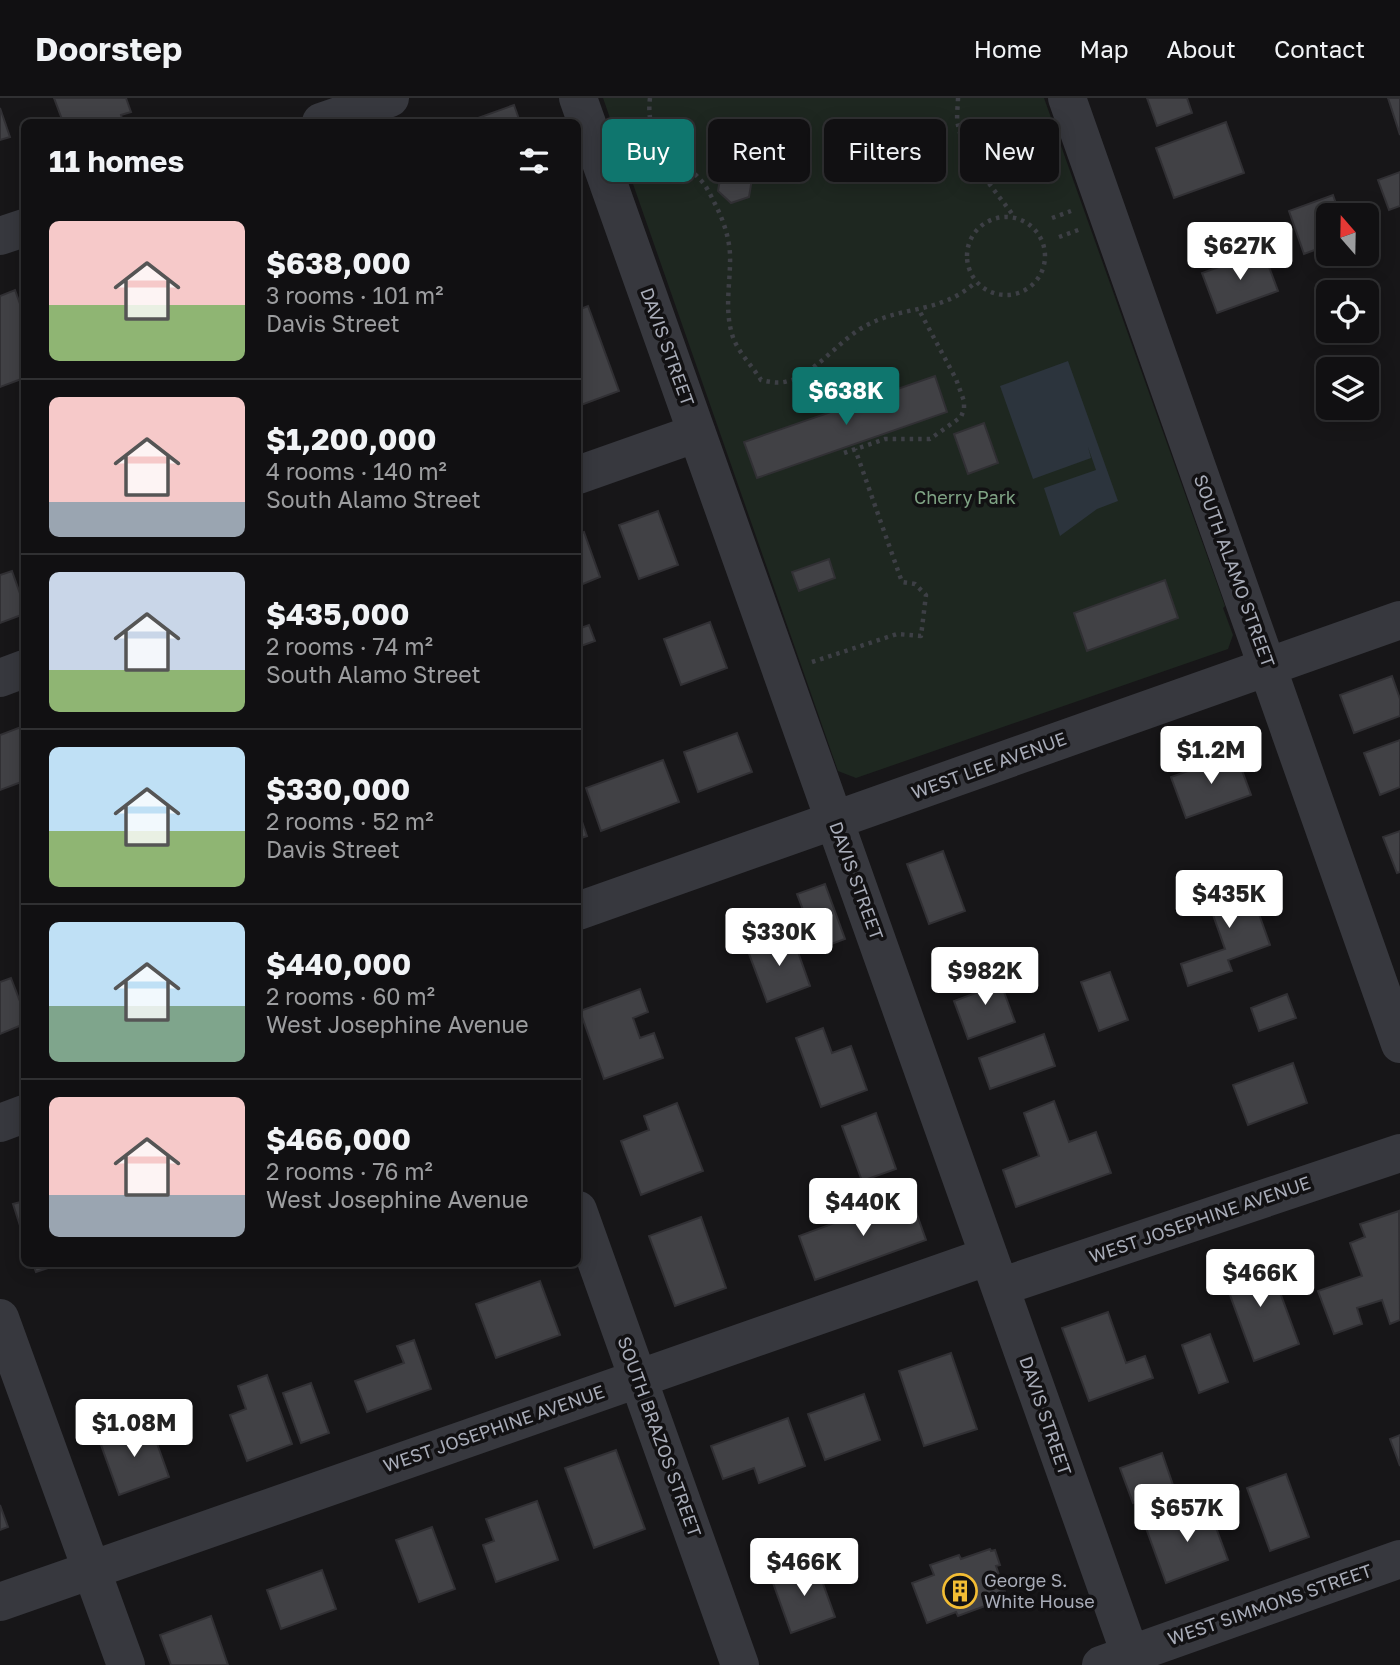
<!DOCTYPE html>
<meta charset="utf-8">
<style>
body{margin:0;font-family:"Golos Text",sans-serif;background:#1e1e20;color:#f1f3f6;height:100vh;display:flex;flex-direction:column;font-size:26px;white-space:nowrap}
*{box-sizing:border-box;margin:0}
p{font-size:23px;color:#9c9d9f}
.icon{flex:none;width:38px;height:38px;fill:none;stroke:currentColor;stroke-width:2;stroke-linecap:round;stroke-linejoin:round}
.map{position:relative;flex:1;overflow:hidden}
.side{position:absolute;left:21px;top:21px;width:560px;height:1148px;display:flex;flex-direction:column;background:#111012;border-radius:10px;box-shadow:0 4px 18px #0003,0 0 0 2px #303032}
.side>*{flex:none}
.top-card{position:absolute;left:602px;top:21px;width:665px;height:63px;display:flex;gap:14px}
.needle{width:46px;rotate:340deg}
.tools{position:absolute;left:1316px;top:105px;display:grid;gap:14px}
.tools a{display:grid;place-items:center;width:63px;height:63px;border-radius:10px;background:#111012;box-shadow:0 4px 18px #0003,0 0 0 2px #303032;font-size:35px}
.price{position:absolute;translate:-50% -60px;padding:0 16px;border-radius:7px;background:#fff;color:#222;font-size:23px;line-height:46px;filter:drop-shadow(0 2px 4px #0008)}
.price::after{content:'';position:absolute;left:50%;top:42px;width:21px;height:16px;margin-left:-10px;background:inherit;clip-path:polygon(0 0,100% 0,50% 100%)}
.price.current{background:#0f766e;color:#fff}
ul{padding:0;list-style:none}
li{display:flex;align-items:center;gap:21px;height:175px;padding:0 28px}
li+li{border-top:2px solid #303032}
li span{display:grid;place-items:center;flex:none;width:196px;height:140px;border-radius:10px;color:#555}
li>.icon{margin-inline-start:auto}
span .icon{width:84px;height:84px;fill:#fffc;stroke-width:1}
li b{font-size:30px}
h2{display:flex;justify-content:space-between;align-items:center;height:84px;padding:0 28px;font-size:30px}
.chip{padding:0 24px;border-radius:10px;background:#111012;box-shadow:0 4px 18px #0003,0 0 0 2px #303032;font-size:24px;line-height:63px}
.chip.current{background:#0f766e;color:#fff}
header{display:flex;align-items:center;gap:42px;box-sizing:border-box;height:98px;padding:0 35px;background:#111012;border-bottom:2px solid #303032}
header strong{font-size:33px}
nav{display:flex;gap:38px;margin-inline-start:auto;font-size:24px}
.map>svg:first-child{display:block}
</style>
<header>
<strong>Doorstep</strong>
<nav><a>Home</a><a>Map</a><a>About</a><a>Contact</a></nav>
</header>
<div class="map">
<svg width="1400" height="1567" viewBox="0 0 1400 1567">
<rect width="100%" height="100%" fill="#171618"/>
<path fill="#1e2720" d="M603,0H1044L1225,508L1223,510L1233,537L1228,551L856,680L838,673Z"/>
<path fill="#2c343d" d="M1068,263L1118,403L1097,411L1060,438L1044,390L1096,372L1088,349L1091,360L1033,381L1000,288Z"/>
<path fill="#414145" stroke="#313034" stroke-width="2" d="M54,0H126L131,14L121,17L123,24H63Z
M1147,0H1187L1192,15L1157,28Z
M1388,0H1400V37Z
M514,7L520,24H467Z
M0,10L10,39L0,42Z
M1226,24L1244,75L1174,100L1156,50Z
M738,70L752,81L749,99L731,105L718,93L721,75Z
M1400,74V108L1389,112L1378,82Z
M1333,97L1340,117H1328V147L1304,156L1289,113Z
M1263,153L1278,193L1217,215L1202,175Z
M15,192L24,217V280L0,289V198Z
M588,208L619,293L581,307L578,299V212Z
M935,278L947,314L757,380L744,344Z
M984,325L998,365L968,376L954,336Z
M658,413L678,467L639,481L619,427Z
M584,434L600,479L578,488V436Z
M829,461L835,480L799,493L792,474Z
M12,473L24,507V516L0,525V477Z
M1165,482L1178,520L1087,553L1074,515Z
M710,524L727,570L681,587L664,541Z
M589,527L595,543L578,549V531Z
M1392,578L1400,601V618L1354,635L1340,597Z
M21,629L24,639V683L0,692V637Z
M737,635L752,674L698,694L684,654Z
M1400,642V689L1380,697L1364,655Z
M1236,656L1251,697L1186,720L1171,679Z
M663,662L679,704L601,733L586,690Z
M578,712L587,738L578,741Z
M1400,733V774L1397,775L1383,739Z
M943,753L965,813L929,826L907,766Z
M1245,777L1270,847L1228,862L1232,873L1188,888L1181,866L1225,851L1204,791Z
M825,786L845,841L818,851L797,796Z
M792,837L810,888L767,904L748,853Z
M996,872L1015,924L968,941L954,903L976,895L971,881Z
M1110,874L1128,922L1099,933L1081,884Z
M11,880L24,914V926L0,936V884Z
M640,891L648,914L633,920L640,940L654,935L663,960L604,981L580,913Z
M1287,896L1296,920L1259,933L1251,910Z
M823,930L832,955L851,948L867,992L821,1009L796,940Z
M1044,936L1055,968L990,991L979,960Z
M1293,965L1307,1005L1248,1027L1233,987Z
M1054,1003L1069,1044L1096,1034L1111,1075L1016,1109L1003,1072L1039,1058L1024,1015Z
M677,1005L703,1073L641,1097L621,1043L649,1032L644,1018Z
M876,1015L896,1071L862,1083L842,1028Z
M910,1097L926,1142L815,1182L799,1138Z
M24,1103V1140L13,1106Z
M1399,1113L1400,1222L1390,1226L1382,1202L1357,1210L1362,1226L1334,1236L1318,1193L1362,1178L1350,1145L1365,1139L1360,1126Z
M701,1119L726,1190L675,1208L649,1138Z
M1267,1159L1299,1246L1254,1263L1222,1175Z
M33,1166H60L36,1174Z
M540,1183L560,1237L496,1260L476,1206Z
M1108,1214L1126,1265L1145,1258L1153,1280L1089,1303L1062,1230Z
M1210,1236L1228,1284L1199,1295L1182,1247Z
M414,1242L431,1291L367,1314L355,1283L404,1265L397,1248Z
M951,1255L977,1331L924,1348L899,1273Z
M267,1277L292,1346L247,1363L230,1317L246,1311L238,1288Z
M311,1285L329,1335L301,1345L283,1295Z
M864,1296L880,1342L825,1362L808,1316Z
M788,1320L805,1368L759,1385L754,1370L723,1381L711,1348Z
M150,1326L169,1379L119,1397L100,1344Z
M1400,1337V1368L1390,1341Z
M616,1352L645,1431L594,1450L565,1370Z
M1162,1355L1174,1390L1133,1405L1120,1370Z
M1286,1376L1309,1439L1270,1453L1247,1390Z
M537,1403L558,1462L496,1484L483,1447L494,1443L486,1421Z
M0,1407L8,1429L0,1432Z
M1208,1408L1228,1462L1166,1485L1146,1430Z
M432,1429L455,1491L419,1504L396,1442Z
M990,1451L991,1453L995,1452L1000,1467L996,1468L1007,1500L958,1518L956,1514L927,1525L912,1485L934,1477L930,1467L959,1457L961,1461Z
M816,1466L835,1519L791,1535L772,1482Z
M322,1472L336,1511L281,1531L267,1492Z
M211,1518L228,1567H171L160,1537Z"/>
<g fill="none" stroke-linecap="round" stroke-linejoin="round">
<path stroke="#3d3f45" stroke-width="4.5" stroke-dasharray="3.5 5" stroke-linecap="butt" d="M650,0C644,48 679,55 704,86C709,93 713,102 717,110C724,124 729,140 730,156C731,185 723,213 734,242C740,256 753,269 761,282C770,284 779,286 788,283C814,277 841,240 867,227C905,207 940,216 976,184
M958,0C958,8 956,19 958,27C964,59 997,94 1015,120
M967 158a39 39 0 1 1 78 0a39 39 0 1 1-78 0Z
M1052,120L1071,113
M1059,139L1081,131
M844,355L885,341H930L961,319L964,311V303L956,281L919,212
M812,564L897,536L921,538L926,497L915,486L902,484L855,351"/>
<path stroke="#37383e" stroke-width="38" d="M578,0L1134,1567
M1067,0L1400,946
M321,24L390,0
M0,138L24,130
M578,377L697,335
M0,580L24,571
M578,813L1400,522
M0,1025L24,1016
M578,1112L740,1567
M1000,1189L1400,1055
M0,1220L126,1567
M0,1504L989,1158
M1101,1567L1400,1461"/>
</g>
<defs>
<g id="building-ring" transform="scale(1.75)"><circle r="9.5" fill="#121113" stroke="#f3bd34" stroke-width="1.5"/><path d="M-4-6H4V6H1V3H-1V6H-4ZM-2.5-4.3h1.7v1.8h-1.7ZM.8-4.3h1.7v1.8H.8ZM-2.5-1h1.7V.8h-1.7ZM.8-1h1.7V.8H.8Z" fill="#f3bd34"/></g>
</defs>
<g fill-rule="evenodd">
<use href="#building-ring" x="960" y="1493"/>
</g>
<g text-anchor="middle" stroke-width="7" stroke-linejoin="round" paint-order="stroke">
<g font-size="18" fill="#a8acb8" stroke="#121113">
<text transform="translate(667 249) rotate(70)" y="6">DAVIS STREET</text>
<text transform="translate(1234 473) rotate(70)" y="6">SOUTH ALAMO STREET</text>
<text transform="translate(989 668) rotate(-20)" y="6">WEST LEE AVENUE</text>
<text transform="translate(856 783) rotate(70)" y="6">DAVIS STREET</text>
<text transform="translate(1200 1122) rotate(-19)" y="6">WEST JOSEPHINE AVENUE</text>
<text transform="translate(1045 1318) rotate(71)" y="6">DAVIS STREET</text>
<text transform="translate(494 1331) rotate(-19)" y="6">WEST JOSEPHINE AVENUE</text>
<text transform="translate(659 1339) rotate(70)" y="6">SOUTH BRAZOS STREET</text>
<text transform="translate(1270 1507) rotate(-19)" y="6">WEST SIMMONS STREET</text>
</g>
<g font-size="18" fill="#7fa384" stroke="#121113">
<text x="965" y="406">Cherry Park</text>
</g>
<g font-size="18" fill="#a8acb8" stroke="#121113" text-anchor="start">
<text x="984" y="1489">George S.<tspan x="984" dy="21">White House</tspan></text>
</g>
</g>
</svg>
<div class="tools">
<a><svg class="needle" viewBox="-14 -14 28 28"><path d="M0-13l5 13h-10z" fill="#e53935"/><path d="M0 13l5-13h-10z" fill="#9c9d9f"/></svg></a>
<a><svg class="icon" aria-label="locate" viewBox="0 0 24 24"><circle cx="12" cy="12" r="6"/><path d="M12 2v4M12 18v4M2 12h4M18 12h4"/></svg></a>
<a><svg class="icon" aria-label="layers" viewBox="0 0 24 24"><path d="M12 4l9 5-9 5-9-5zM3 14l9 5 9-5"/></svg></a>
</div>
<b class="price" style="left:1240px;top:184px">$627K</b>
<b class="price current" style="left:846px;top:329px">$638K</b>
<b class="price" style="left:1211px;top:688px">$1.2M</b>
<b class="price" style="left:1229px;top:832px">$435K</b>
<b class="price" style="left:779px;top:870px">$330K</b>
<b class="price" style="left:985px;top:909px">$982K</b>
<b class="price" style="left:863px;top:1140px">$440K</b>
<b class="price" style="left:1260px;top:1211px">$466K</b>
<b class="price" style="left:134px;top:1361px">$1.08M</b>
<b class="price" style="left:1187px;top:1446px">$657K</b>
<b class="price" style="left:804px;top:1500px">$466K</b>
<div class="top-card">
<a class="chip current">Buy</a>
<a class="chip">Rent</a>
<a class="chip">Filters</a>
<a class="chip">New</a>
</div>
<section class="side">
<h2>11 homes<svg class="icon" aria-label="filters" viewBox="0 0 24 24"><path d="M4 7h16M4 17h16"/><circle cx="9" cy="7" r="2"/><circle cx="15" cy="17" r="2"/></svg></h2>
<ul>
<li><span style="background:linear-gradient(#f6c9c9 60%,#8fb573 0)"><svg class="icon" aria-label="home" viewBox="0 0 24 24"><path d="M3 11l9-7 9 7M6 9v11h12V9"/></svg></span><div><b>$638,000</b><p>3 rooms · 101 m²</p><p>Davis Street</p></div></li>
<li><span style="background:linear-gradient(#f6c9c9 75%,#9aa5b1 0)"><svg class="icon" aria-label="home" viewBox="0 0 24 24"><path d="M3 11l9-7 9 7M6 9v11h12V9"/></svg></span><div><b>$1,200,000</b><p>4 rooms · 140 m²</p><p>South Alamo Street</p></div></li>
<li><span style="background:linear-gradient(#c9d6e8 70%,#8fb573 0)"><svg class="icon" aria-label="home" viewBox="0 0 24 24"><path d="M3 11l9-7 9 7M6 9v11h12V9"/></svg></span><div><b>$435,000</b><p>2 rooms · 74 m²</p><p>South Alamo Street</p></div></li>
<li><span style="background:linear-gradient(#bfe0f5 60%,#8fb573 0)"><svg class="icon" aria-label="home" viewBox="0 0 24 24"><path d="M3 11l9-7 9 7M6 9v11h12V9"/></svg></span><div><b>$330,000</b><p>2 rooms · 52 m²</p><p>Davis Street</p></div></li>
<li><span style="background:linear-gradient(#bfe0f5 60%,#7fa58c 0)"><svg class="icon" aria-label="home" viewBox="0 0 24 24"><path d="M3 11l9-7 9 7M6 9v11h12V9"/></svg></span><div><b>$440,000</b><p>2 rooms · 60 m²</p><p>West Josephine Avenue</p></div></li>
<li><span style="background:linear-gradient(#f6c9c9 70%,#9aa5b1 0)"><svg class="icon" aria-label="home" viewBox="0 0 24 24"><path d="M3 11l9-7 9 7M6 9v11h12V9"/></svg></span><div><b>$466,000</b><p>2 rooms · 76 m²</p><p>West Josephine Avenue</p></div></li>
</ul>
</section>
</div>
